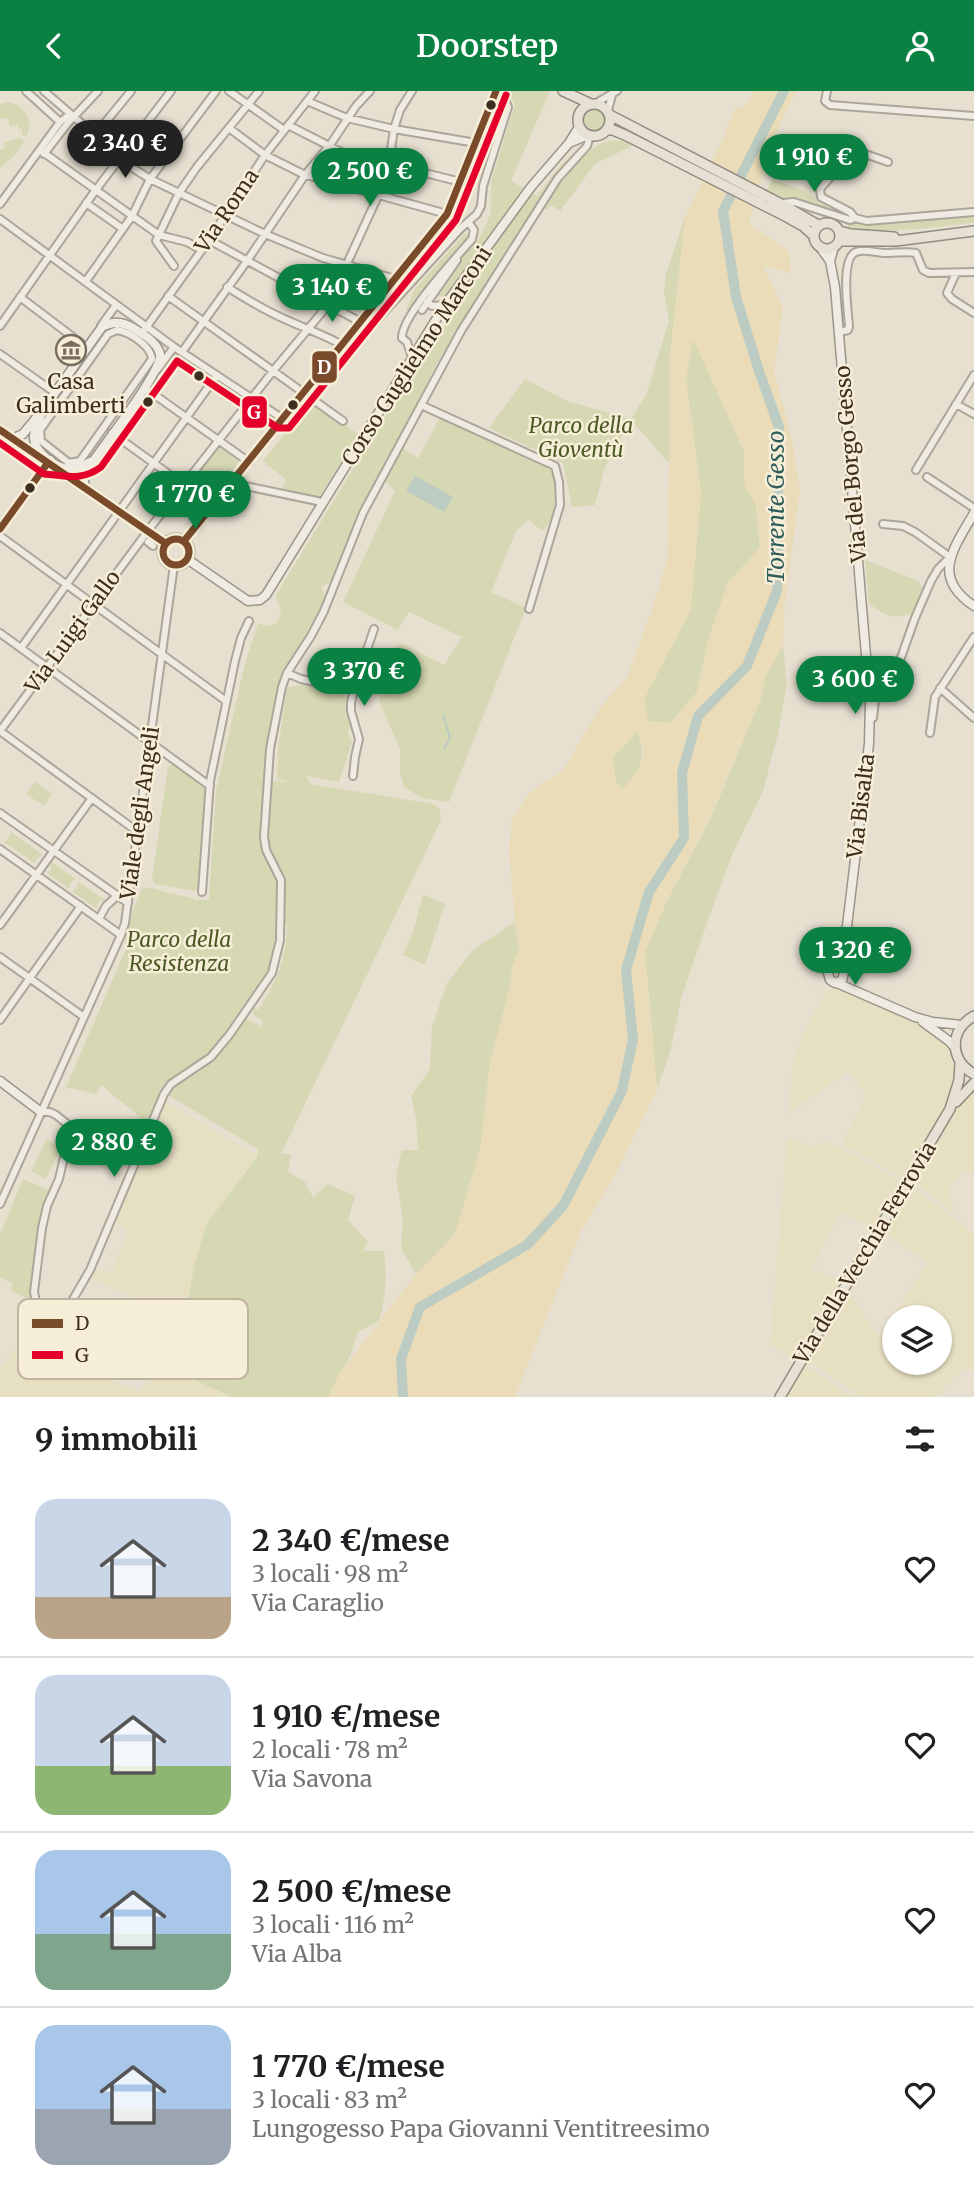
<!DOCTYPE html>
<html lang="it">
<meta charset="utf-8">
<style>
body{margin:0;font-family:Merriweather,serif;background:#f2f2f2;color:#202124;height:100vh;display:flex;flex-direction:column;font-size:26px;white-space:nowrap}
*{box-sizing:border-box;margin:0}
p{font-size:23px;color:#757577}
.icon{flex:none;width:38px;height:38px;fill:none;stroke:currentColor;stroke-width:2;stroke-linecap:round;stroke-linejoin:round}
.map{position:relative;height:1306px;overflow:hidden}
.sheet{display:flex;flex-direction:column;background:#fff;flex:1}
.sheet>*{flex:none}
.fabs{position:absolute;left:882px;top:1214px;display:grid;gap:14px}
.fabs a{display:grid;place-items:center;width:70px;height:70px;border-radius:50%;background:#fff;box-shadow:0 2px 5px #0004;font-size:35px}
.price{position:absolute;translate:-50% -60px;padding:0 16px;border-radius:24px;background:#0b8043;color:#fff;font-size:23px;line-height:46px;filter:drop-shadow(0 2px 4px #0008)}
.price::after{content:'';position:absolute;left:50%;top:42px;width:21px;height:16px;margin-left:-10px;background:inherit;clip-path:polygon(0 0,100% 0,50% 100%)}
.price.active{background:#222;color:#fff}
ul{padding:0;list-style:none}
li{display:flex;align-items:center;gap:21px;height:175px;padding:0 35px}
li+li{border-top:2px solid #e0e0e0}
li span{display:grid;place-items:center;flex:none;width:196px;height:140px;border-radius:21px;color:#555}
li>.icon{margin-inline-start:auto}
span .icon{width:84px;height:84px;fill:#fffc;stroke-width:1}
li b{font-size:30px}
h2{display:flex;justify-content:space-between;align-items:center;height:84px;padding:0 35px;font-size:30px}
header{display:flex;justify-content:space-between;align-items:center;height:91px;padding:0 35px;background:#0b8043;color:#fff;font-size:32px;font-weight:600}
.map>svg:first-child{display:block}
</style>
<header><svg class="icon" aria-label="back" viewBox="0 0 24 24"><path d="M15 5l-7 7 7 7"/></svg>Doorstep<svg class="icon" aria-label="person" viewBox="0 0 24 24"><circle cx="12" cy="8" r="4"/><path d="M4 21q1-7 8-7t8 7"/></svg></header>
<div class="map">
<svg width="974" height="1306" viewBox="0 0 974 1306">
<rect width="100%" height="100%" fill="#e7e0d1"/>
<path fill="#e6dfc2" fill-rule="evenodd" d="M842,896L871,912L919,932L947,952L956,981L952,1002L905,1085L902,1086L842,1053L866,1005L849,980L789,1022L793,971L802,944L825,903L830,899Z
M974,996V1085L964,1078L948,1099L953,1114L952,1121L913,1091L943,1036L963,1007Z
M166,1011L257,1065L207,1132L180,1258L173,1275L197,1290L232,1306H0V1279L13,1260L24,1265L33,1251L52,1262L65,1239L103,1264L94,1282L140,1301L159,1266L135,1252L151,1214L92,1188L95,1180L102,1179L112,1182L128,1139L116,1131Z
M787,1047L810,1055L826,1051L831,1052L895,1087L898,1089L899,1093L874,1138L841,1122L811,1178L842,1191L797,1269L770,1254Z
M913,1096L974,1143V1281L965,1277L935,1306H861L811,1271L849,1201L879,1246L928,1172L885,1142ZM894,1227H940V1272H894Z
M804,1273L852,1306H784Z"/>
<path fill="#d6d7b3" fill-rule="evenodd" d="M512,0H550L511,90L537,105L561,74L575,61L582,66C601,51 610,44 634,54L595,73L560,120L551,114L547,119L538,114L463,230L436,274L394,360L361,418L331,492L321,495L325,506L324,510L307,542L283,579L278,593L268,656L264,690L288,691L277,688L278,657L287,597C301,590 334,599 347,605L345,618L351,637L347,640L352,651L339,691L306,685L310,693L434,713C440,717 441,721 441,729L281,1063H291L288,1081L305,1091L313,1106L328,1093L355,1105L348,1129L368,1151L363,1160H384C387,1184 386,1207 379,1230L358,1241L351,1263L328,1306H232L197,1290L173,1275L180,1258L194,1176L207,1132L257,1066L258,1058L168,1004L159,1003L147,1032L101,994L96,1003L66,996L125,860C125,836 133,818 143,796L158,798L161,800L193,807V809H209L216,700L245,572L258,533L272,535L279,529L281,517L275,506L391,316L458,216L446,207L438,205L432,191L410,220L406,219L414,199L465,142L478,150L491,122V91L515,13L509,4ZM277,832H287C287,866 277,891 258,919L253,916V924L263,930L259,939V935L241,924L270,880Z
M6,11C24,13 35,29 26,46L22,44V38H19L18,34L10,35L8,27L0,28V13Z
M581 29a13 13 0 1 1 26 0a13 13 0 1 1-26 0Z
M19,47L24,50L15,64L0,77V59L5,58L4,51Z
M773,88L799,98L851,124V127L791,108L784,109L766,100Z
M974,124V132C932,136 890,144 848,136L844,130L879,132Z
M685,126L669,274L670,373L631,329L604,378L595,414L572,416L563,372L489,337L525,288L567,310L631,328L647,302L669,229L664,202L666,183Z
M693,246L744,360L745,396L756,415L760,456L728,492L709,547L697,601L670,632L648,630L644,608L662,572L701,403L686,288Z
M310,312L358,343L318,408L280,401L286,389L263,370Z
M440,327L550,376L555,389L554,425L542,440L529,429L516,440L491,501L526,517L449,711L422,707L404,696L400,681V658L379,611L395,557L398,554L403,553L444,574L462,546L409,521L398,539L343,511L395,400L385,390L402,357L418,367Z
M219,356L239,371L211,408L191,392Z
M865,469L918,490L923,497L914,522C895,529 883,525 869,512Z
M783,555L787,594L778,642L763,700L732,764L712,818L682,904L670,961L657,998L645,861L666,812L712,724L761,607L765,586Z
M637,640C647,668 641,677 623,698L616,692L613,666Z
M174,673L206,697L198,797L194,800L155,793L152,788L168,675Z
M35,691L52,703L44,715L26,703Z
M11,741L43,764L36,768V773L4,751L9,746Z
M52,771L76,788L71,791L69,798L46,781L51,779Z
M79,791L105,809L99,810L97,818L72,800L77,797Z
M423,803L445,813L425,874L403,864L414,838Z
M515,831L519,858L512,876L510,895L490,972L480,1059L455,1143L416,1183L401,1157L403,1127L396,1085L402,1059H418L416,1027L411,1005L430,978L432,936L447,892L473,859Z
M46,1049L61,1056L46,1088L31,1080Z
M23,1088L49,1099L35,1152L31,1209L11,1200L13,1192L0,1186V1143Z"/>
<path fill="#eadcb9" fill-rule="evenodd" d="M753,0H796C774,42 761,87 749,133L789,160L791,182L763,175L783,217L774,280L792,348L800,399L784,521L783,555L765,586L761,607L711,724L666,812L645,861L657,998L616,1083L582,1138L515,1306H328L339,1283L416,1183L455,1143L480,1059L490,972L510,895L512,876L519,858L515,831L509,759L512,729L530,701L563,679L599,618L627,586L656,507L667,468L670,330L669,274L685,126L725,43L736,14L742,18L750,8ZM693,248L744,360L745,396L756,415L760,456L728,492L709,547L697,601L670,632L648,630L644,608L691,519L701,403L686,288ZM637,641C650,665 639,679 623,698L616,692L613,666Z"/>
<path fill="#bcccc2" d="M415,385L453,406L444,421L406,400Z"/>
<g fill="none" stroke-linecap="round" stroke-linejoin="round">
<path stroke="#bcccc2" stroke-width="2" d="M443,624L450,647L444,658"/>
<path stroke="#bcccc2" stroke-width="10" d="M403,1306L401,1268L420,1216L527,1154L563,1115L622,1000L633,948L626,879L649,801L684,747L682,682L698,625L747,575L777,500L779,336L759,280L736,206L723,120L784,0"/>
<g stroke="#ada599" stroke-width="10">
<path id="street" d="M26,0L60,31
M44,0L95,44L119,68L150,88L265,143L323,167L395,188
M229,0L284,39
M827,0L825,10L830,14L974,25
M307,10L347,27L394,38L476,52
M596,12L617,0
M608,19L612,4
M288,34L341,61L461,91
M229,37L265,64L303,83L447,123
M95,44L131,0
M40,59L159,144L187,151L202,159
M44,63L68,32L98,0
M86,112L123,138
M782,112L794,111L850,129L855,127L867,130L974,121
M0,113L60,31L69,24
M855,127L850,121L821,106L820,98L854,59L888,71
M0,128L174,256L283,328
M209,149L366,234L374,232L460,138L477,123L481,115L483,95L508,16L506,11L494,6
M174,175L156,150L179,102L197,76L259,0
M956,182L947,202L952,208L974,222
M86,190L132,125L150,88L216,0
M227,196C243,206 259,216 276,224C298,235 321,242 342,254
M168,205L343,330
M20,206L86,256
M427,211L432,215L445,214
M422,219L457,169
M0,235L95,100L171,0
M101,235L116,214
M145,238L209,149L265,64L315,0
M117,239C130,241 151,255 152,268L80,370L69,372L41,350L40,339L108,243Z
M839,241L848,239L849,235C848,221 840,167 856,161C864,157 879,163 888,162C898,162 906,160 916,162L923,179L929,182L974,181
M182,261L247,170L305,84L330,54L356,15L370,0
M0,263L54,301
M412,266L407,251L402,247C401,225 456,167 472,148L474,139L469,132
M157,279L174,256
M145,297L249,371
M956,313L974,323
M421,314L555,375L559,391L560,414L529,518
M112,342L213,415
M916,379L974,284
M927,386L974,417
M231,392L322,411
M0,445L226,610
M148,451L153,455
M0,542L210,695
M21,557L217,284
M287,582L301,588L354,599
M876,590L873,591L869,597L874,602L879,604
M940,597L974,627
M873,627L875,609L891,595L915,527L931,490L938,478L950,466L915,441L903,435L883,433
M0,640L150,437L273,280L328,214L378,105L389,72L394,38L400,19L412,0
M0,640L138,741
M930,642L935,606L974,546
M353,685L355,666L359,648L351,620V612L355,594L374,538
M0,722L128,812
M0,758L121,844
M202,801L210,690L235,570L241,547L249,530
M99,828L106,815L117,805
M0,834L92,707
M0,866L84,926
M0,929L81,815
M41,1021H50L56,1024L66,1032L70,1040L59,1088L47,1115L42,1137L34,1201L37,1215L46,1220L57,1221L63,1219L72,1210L90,1179L164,1003L171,993L211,966L230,943L272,882L280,849L281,789L266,759L264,746L270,658L282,596L287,582L311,545L324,520L363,422L461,240L558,87L587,55L590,45
M0,1113L121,844L125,832L174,474"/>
</g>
<g stroke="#9c958a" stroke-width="11">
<path id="secondary" d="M569,52L588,44
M820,156L830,170L835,196L870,612L869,653L847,835L842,852L828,882L830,889L835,892L842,889C846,882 842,862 842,852
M830,170L834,156
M42,321C40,330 33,339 34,348C36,362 55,376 68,378C76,379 83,375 90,371
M0,339L47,373L85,397L165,452
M12,348L23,343L42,320L102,236C112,230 123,231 133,237C143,243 157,251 160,263C163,281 98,361 85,382L84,390L85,397
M974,422C954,457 930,486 974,515
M0,438L50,369
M162 461a14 14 0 1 1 28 0a14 14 0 1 1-28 0Z
M184,450L447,123L496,0
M187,468L248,510L260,509L266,504L445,214L531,96L569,52L579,36
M837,892L915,926L933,931L962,934
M923,931L949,950L955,957
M0,990L41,1021"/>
</g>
<g stroke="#928b80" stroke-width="12">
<path id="primary" d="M563,0L591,13
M578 29a16 16 0 1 1 32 0a16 16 0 1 1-32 0Z
M610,24L785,115L818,134
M607,39H613L627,45L785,125L803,135L813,144
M814 145a13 13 0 1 1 26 0a13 13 0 1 1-26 0Z
M839,140L851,143L894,146
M839,150H896L974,140
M974,925C949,939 949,969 974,983
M956,1011L974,992
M780,1306L950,1018L959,989L960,972"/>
</g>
<use href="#street" stroke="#efebe3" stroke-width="6"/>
<use href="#secondary" stroke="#efebe3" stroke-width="8"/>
<use href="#primary" stroke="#e6e1d4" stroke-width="9"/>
<g stroke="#f7eed8" stroke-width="12">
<path id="bus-1" d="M0,339L165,452
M0,438L47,373
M163 461a13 13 0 1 1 26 0a13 13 0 1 1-26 0Z
M184,450L447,123L496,0"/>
</g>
<g stroke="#f7eed8" stroke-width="12">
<path id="bus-2" d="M0,352L44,383C64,384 81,391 101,376L177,270L278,337H289L456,129L506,4"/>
</g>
<use href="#bus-1" stroke="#7a4b2a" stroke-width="7"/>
<use href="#bus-2" stroke="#e4002b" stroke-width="7"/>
</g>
<defs>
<g id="museum-ring" transform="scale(1.575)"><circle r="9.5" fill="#f7eed8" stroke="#786c5e" stroke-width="1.5"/><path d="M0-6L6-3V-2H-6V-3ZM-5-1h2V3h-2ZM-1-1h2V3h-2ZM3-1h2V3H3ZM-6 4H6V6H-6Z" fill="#786c5e"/></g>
</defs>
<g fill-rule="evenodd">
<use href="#museum-ring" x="71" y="259"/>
</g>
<g fill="#3d2e20" stroke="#f7eed8" stroke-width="2.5">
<circle cx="491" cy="14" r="6"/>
<circle cx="199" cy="285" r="6"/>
<circle cx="148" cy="311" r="6"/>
<circle cx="293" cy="314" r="6"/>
<circle cx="30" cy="397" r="6"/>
</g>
<g text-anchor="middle" stroke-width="5" stroke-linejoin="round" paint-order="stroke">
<g font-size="21" fill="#3d2e20" stroke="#f7eed8">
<text transform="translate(227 120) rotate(-56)" y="7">Via Roma</text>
<text transform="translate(417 265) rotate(-57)" y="7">Corso Guglielmo Marconi</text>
<text transform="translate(851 373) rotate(-95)" y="7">Via del Borgo Gesso</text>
<text transform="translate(73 541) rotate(-54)" y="7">Via Luigi Gallo</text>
<text transform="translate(861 715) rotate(-83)" y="7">Via Bisalta</text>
<text transform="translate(140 722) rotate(-82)" y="7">Viale degli Angeli</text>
<text transform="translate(865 1162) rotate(-59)" y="7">Via della Vecchia Ferrovia</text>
</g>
<g font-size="21" fill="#3d2e20" stroke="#f7eed8">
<text x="71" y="298">Casa<tspan x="71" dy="24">Galimberti</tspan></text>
</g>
<g font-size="21" font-style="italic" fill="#4d5a26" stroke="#f7eed8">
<text x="581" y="342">Parco della<tspan x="581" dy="24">Gioventù</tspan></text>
<text x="179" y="856">Parco della<tspan x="179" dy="24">Resistenza</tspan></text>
</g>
<g font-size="23" font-style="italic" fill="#2f5d5a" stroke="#f7eed8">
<text transform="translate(776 416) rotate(-90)" y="8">Torrente Gesso</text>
</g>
</g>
<rect x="18" y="1208" width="230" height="80" rx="10" fill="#f7eed8" stroke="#bfb4a1" stroke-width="2"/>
<rect x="32" y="1228" width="31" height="9" fill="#7a4b2a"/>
<rect x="32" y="1260" width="31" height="8" fill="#e4002b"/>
<g font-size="19" fill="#3d2e20">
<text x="75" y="1239">D</text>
<text x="75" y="1271">G</text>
</g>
<g stroke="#f7eed8" stroke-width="2.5">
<rect x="311" y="259" width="27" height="34" rx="7" fill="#7a4b2a"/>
<rect x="241" y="304" width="27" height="34" rx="7" fill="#e4002b"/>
</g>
<g font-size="19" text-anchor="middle" font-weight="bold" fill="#fff">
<text x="324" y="283">D</text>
<text x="254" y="328">G</text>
</g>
</svg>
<div class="fabs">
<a><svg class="icon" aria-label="layers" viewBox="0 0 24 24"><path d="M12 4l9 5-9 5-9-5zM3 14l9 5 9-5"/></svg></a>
</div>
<b class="price active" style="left:125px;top:89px">2 340 €</b>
<b class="price" style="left:814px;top:103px">1 910 €</b>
<b class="price" style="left:370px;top:117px">2 500 €</b>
<b class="price" style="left:332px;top:233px">3 140 €</b>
<b class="price" style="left:195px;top:440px">1 770 €</b>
<b class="price" style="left:364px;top:617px">3 370 €</b>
<b class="price" style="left:855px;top:625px">3 600 €</b>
<b class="price" style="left:855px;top:896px">1 320 €</b>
<b class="price" style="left:114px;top:1088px">2 880 €</b>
</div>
<section class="sheet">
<h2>9 immobili<svg class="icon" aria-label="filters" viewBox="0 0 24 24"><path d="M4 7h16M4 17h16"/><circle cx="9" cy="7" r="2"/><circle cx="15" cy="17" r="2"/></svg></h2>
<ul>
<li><span style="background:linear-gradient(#c9d6e8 70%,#b9a48a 0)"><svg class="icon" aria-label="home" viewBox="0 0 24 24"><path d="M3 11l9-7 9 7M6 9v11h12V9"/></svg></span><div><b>2 340 €/mese</b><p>3 locali · 98 m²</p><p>Via Caraglio</p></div><svg class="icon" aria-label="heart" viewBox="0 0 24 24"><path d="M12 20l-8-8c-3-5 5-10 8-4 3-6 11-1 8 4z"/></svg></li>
<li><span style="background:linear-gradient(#c9d6e8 65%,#8fb573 0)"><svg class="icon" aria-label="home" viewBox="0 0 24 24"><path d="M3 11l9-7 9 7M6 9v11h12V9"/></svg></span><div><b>1 910 €/mese</b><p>2 locali · 78 m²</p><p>Via Savona</p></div><svg class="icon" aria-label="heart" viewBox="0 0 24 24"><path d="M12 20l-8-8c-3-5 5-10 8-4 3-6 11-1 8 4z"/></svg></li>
<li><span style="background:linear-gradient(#a9c7e8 60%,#7fa58c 0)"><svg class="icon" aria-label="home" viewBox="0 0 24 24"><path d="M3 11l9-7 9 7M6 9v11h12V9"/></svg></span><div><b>2 500 €/mese</b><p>3 locali · 116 m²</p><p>Via Alba</p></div><svg class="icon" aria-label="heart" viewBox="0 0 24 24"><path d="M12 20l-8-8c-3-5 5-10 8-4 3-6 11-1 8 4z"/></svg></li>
<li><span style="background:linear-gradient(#a9c7e8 60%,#9aa5b1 0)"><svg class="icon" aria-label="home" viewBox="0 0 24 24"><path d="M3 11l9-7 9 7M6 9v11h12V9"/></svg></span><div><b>1 770 €/mese</b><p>3 locali · 83 m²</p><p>Lungogesso Papa Giovanni Ventitreesimo</p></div><svg class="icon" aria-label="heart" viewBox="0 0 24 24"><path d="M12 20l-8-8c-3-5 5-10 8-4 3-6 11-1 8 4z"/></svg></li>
</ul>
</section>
